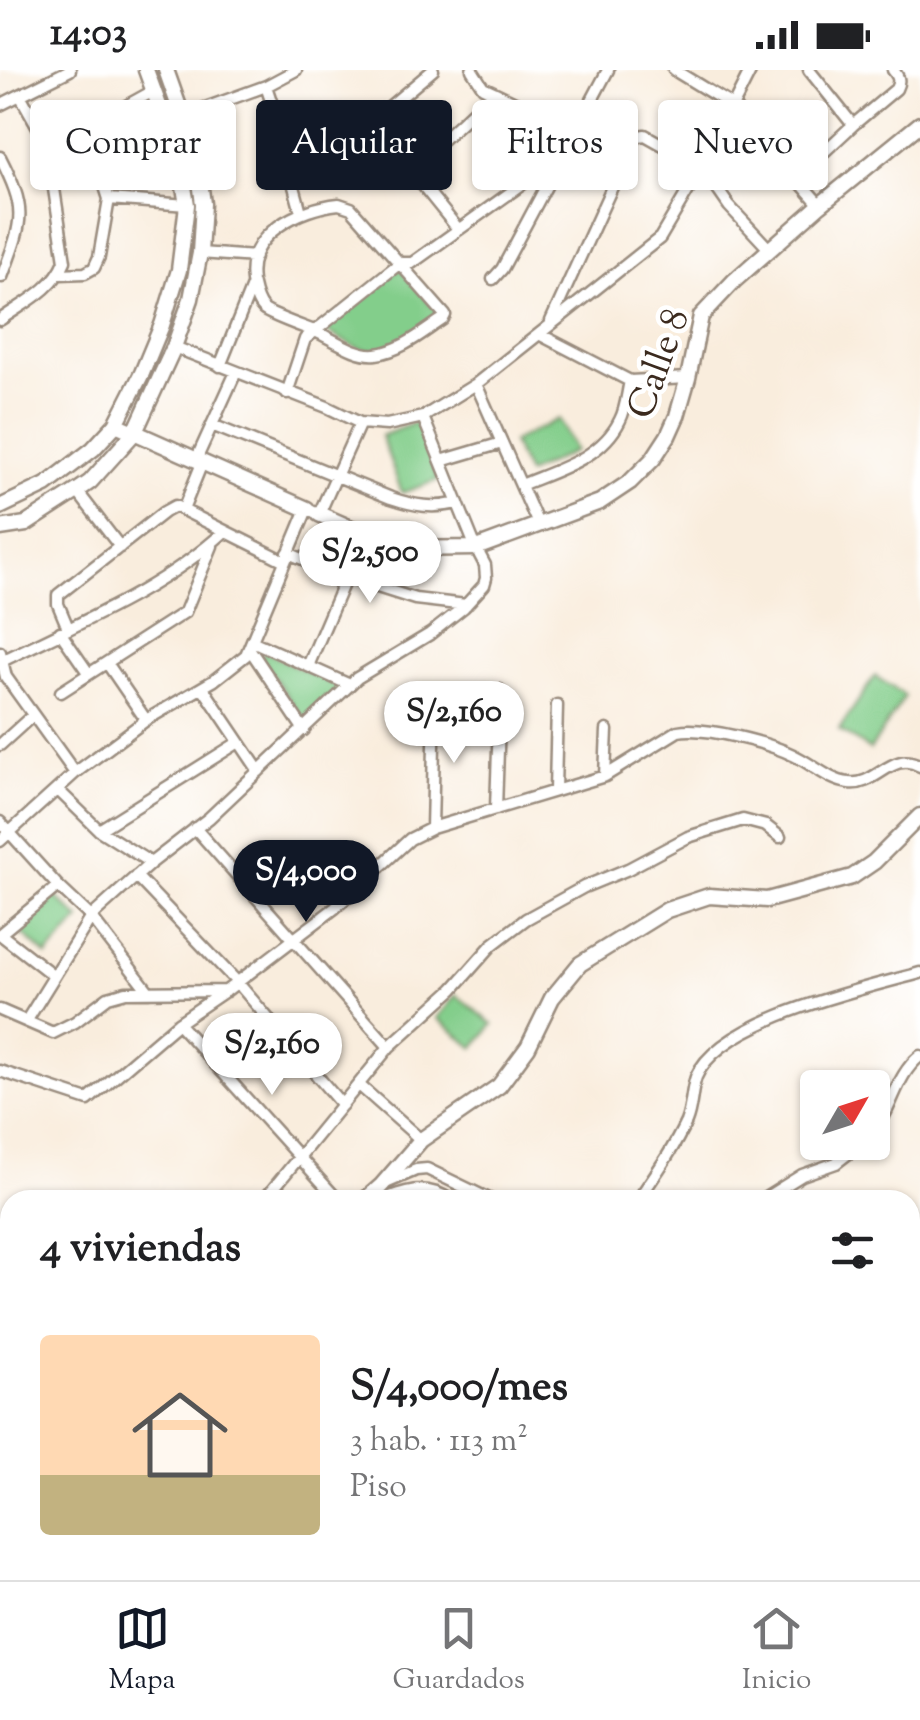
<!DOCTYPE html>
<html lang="es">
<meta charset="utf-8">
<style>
body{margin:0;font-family:"Sorts Mill Goudy",serif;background:#f2f2f2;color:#202124;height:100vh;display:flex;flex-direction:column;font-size:38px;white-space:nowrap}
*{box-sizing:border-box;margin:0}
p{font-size:32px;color:#757577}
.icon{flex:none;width:55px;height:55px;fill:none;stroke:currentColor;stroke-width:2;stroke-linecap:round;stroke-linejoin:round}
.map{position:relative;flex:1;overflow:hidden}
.drawer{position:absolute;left:0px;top:1120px;width:920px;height:390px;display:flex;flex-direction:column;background:#fff;border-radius:30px 30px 0 0;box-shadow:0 2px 8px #0004}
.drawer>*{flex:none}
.guide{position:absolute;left:30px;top:30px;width:860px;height:90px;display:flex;gap:20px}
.needle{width:65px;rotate:51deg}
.tools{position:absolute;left:800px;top:1000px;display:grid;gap:20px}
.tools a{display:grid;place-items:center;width:90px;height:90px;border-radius:10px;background:#fff;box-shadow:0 2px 8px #0004;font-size:50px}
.price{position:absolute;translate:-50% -85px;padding:0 22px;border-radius:35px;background:#fff;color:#222;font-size:32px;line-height:65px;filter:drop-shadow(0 2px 5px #0008)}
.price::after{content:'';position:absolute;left:50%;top:60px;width:30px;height:22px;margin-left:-15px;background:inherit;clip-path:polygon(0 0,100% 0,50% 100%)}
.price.current{background:#111827;color:#fff}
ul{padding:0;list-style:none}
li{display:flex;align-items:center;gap:30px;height:250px;padding:0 40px}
li span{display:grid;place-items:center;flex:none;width:280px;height:200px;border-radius:10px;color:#555}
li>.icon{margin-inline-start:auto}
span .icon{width:120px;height:120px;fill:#fffc;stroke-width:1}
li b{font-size:42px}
h2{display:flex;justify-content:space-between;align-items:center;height:120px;padding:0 40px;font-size:42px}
.pill{padding:0 35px;border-radius:10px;background:#fff;box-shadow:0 2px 8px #0004;font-size:35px;line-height:90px}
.pill.current{background:#111827;color:#fff}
.status{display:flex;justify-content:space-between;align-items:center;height:70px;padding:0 50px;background:#fff;direction:ltr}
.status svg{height:28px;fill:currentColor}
.tabs{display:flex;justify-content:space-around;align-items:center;height:140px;border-top:2px solid #e0e0e0;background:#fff;font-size:28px;color:#757577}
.tabs a{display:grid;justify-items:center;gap:5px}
.tabs .current{color:#111827}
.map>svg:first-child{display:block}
</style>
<div class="status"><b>14:03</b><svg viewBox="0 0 49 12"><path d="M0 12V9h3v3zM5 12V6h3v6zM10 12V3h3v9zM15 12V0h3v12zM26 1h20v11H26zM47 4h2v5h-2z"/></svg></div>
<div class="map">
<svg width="920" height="1510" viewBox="0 0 920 1510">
<rect width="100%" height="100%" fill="#fff"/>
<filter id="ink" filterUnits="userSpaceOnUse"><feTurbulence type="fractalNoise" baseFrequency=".01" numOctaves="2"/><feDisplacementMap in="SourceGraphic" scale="20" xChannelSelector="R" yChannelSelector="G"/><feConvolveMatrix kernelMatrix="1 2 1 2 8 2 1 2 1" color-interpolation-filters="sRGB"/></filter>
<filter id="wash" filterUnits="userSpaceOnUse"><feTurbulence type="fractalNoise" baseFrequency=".0048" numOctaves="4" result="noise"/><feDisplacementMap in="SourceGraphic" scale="40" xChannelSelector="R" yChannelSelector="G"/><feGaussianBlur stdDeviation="2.25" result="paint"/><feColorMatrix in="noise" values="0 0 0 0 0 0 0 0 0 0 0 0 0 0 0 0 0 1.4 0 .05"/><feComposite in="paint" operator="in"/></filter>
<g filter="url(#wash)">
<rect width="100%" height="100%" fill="#f9eddd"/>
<path fill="#83ce8b" stroke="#5f7c54" stroke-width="2.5" d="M400,198L438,242V248C418,260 390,286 365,280C353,278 339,268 328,262L325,257Z
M559,349L575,381L527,404L512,372Z
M417,352L438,410L402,423L381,366Z
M264,581L336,616L337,623L309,648L301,646L261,588Z
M875,606L905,626L870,680L839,660Z
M54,825L80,849L47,886L21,862Z
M456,925L493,954L474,978L437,948Z"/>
</g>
<g filter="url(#ink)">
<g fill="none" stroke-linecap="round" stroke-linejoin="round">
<g stroke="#9a8c7e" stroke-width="15">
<path id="street" d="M472,0L483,17L576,61L621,78L639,66L645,65L702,97L729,136L770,180
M674,0L733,36L820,135
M809,0L853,55
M266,16L285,73L283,76L301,142
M0,35L70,0
M183,46L266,16L296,0
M47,73L86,58L155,20
M285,73L288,71L357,64L433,0
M0,87C28,142 23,150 2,207
M797,107L853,55L896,19C900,11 899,7 893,0
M109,129L187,135
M339,134L351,138L445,245L443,249C422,263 401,281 376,284C357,286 336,271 319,263C307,258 271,246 263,239C256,232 254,220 252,211C245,164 300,138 339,134Z
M458,159L416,107V94L494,22
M200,183L255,187
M60,204L85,203L94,198L99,187L109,129L86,58
M493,209L502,199L608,0
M0,250C24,233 54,219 65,191L47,73L20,25
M551,251L633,71
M539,264L630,311
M174,277L327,337L360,353L387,355L423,347L476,314L660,168L702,97L751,0
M220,296L252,216
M476,314L538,454
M287,323L305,269L400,193H412L563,85
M212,355L391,428C415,436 433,439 458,433
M196,390L236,302
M441,391L502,373
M521,415C557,400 602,388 620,350C626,339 627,324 630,311L688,308
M77,421L120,477
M183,440L202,393
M288,483L346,507L415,529L466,535
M68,558L58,534V525L164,442L175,436L285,491
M60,562L89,604
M252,571L350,615
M249,578L304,660
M0,582L6,607L75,703
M2,591C79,553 161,520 225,461
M107,593L146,650
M308,596L346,507
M203,618L259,701
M61,622L185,542L212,476
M0,675L33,645
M605,706L607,660
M58,720L99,760L151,793
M555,721L557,635
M496,739L500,620
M0,752L58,816L91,847L149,922
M195,758L389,977
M432,758L435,634
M99,760L239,672
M0,771L75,703L146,650L213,611L246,585L307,439L319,444L360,353
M136,806L237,912L342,1035
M0,864L58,816
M0,864L54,906
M0,940L53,963L75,952L108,927L126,922L226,921L335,838L410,769L432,758L605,706L678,661C704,656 769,673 793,685C811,693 829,711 849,713C876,717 893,679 920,696
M27,950L91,847L151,793L209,748L357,608L430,564L464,537L484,515L486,508L485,495L476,478L423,347
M178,953L338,1130
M0,1001L88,1030L178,953L225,921
M359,1015L421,1070
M872,1063C894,1039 894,1007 920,986
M386,1113L416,1100L427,1099L491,1130
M264,1130L389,977L453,919L492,875L526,849L584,817L628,799L688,767L743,750L766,756L780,767
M382,1130C408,1120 426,1114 451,1130
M638,1130C655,1105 673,1080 686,1052C692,1038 691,1021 696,1007C720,949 863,919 920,903
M762,1130L802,1105L836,1093L863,1072
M0,1172L10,1167
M910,1437L920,1423
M910,1493L920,1487
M535,1500L539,1510
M553,1500L554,1510
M612,1500L618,1510
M799,1500L805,1510
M836,1500L850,1510
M486,1510L493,1500
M659,1510L666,1500
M747,1510L755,1500
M873,1510L898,1500"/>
</g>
<g stroke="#9a8c7e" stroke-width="19">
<path id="secondary" d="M116,354L307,439
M0,437L46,415L93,379L116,354L142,303L162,255L179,200L187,135L180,93L146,0
M319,444L399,479L476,478L600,432L630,412L653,389L668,366L677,346L688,308L701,246L734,211L820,135L920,54
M0,458L26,454L77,421L90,412L135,362L174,277L191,229L200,183L203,134L197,88L166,0
M365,1130L381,1116L421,1070L499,1016L528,977L552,928L580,894L667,840L709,826L767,830L852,807L874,792L920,746
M0,1475L10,1467"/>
</g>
<use href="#street" stroke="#fff" stroke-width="10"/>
<use href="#secondary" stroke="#fff" stroke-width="14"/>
</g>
</g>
<g text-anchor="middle" stroke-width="9" stroke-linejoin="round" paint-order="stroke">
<g font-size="38" fill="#3b2a1e" stroke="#fff">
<text transform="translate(657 293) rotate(-70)" y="13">Calle 8</text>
</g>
</g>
</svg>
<div class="tools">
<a><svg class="needle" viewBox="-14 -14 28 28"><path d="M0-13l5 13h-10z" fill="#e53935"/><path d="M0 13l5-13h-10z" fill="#757577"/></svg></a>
</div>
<b class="price" style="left:370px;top:536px">S/2,500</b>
<b class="price" style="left:454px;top:696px">S/2,160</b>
<b class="price current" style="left:306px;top:855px">S/4,000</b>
<b class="price" style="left:272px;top:1028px">S/2,160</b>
<div class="guide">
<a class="pill">Comprar</a>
<a class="pill current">Alquilar</a>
<a class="pill">Filtros</a>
<a class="pill">Nuevo</a>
</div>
<section class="drawer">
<h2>4 viviendas<svg class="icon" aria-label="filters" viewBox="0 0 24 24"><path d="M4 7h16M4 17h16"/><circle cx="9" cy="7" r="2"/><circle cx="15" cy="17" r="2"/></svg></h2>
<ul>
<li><span style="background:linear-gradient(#ffd9b3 70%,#c2b280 0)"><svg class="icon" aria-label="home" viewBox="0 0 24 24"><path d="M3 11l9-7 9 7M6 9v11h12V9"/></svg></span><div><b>S/4,000/mes</b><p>3 hab. · 113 m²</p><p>Piso</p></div></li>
</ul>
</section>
</div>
<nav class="tabs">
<a class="current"><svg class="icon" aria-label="map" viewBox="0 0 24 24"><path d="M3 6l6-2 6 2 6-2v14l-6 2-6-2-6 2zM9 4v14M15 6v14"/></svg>Mapa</a>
<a><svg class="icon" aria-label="saved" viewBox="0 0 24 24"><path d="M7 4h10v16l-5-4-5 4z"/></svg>Guardados</a>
<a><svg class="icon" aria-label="home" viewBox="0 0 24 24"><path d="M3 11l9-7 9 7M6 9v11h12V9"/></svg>Inicio</a>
</nav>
